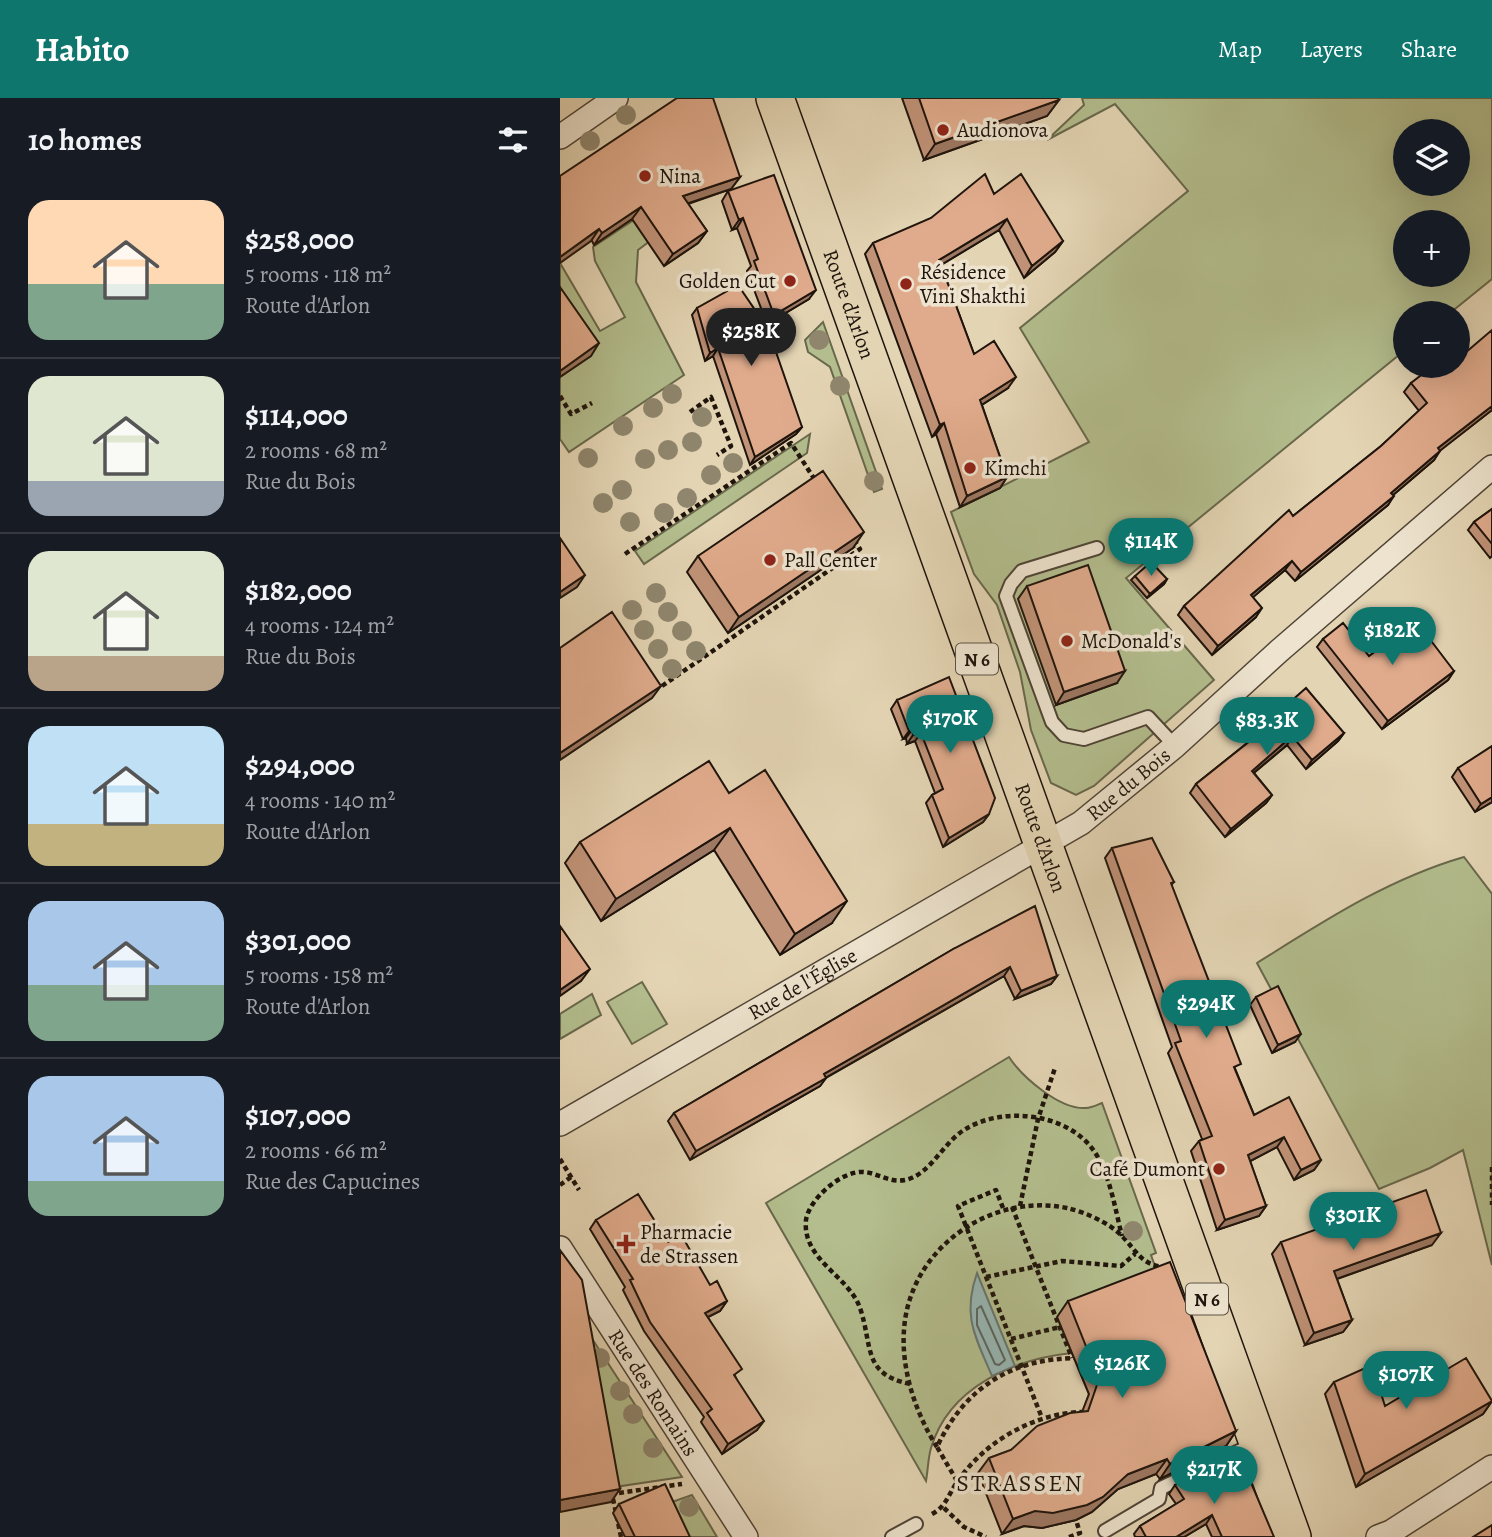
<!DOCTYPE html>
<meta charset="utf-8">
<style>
body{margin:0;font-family:Alegreya,serif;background:#20242c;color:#f1f3f6;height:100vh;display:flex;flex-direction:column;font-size:26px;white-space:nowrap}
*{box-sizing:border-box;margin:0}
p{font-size:23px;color:#9ea1a6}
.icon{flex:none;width:38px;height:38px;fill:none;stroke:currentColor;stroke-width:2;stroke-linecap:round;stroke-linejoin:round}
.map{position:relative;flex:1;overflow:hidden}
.drawer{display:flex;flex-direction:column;background:#171b24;width:560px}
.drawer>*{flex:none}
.tools{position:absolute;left:833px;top:21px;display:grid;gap:14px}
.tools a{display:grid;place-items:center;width:77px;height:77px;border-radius:50%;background:#171b24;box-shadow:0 7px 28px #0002;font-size:35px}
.price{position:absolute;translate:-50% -60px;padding:0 16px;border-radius:24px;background:#0f766e;color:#fff;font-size:23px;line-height:46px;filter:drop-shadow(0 2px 4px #0008)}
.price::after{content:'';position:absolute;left:50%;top:42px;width:21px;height:16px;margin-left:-10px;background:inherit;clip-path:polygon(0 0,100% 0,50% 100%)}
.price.active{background:#222;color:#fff}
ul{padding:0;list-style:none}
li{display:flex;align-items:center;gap:21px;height:175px;padding:0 28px}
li+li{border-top:2px solid #363941}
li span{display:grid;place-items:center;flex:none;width:196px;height:140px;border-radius:21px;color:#555}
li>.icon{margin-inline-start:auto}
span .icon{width:84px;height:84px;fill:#fffc;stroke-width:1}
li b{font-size:30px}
h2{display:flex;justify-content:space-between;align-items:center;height:84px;padding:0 28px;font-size:30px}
header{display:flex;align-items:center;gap:42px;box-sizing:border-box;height:98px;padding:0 35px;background:#0f766e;color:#fff}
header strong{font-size:33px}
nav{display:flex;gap:38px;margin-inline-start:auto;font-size:24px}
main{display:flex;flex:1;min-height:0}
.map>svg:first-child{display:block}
</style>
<header>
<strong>Habito</strong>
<nav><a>Map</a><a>Layers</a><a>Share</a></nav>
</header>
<main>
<section class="drawer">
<h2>10 homes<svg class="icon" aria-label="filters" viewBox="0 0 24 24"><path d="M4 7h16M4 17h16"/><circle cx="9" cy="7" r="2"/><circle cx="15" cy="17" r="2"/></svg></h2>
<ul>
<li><span style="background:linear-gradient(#ffd9b3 60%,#7fa58c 0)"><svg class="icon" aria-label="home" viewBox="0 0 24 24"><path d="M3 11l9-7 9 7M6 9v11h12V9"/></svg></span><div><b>$258,000</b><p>5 rooms · 118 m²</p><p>Route d'Arlon</p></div></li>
<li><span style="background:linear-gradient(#dfe7d0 75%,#9aa5b1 0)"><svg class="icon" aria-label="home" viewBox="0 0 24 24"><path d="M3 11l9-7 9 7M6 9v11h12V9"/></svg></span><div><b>$114,000</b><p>2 rooms · 68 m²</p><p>Rue du Bois</p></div></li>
<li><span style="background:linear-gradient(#dfe7d0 75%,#b9a48a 0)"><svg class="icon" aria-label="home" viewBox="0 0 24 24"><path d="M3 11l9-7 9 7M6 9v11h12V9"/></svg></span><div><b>$182,000</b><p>4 rooms · 124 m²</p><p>Rue du Bois</p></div></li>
<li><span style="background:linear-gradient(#bfe0f5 70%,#c2b280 0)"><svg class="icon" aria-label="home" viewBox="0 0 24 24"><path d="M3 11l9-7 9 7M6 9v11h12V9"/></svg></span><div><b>$294,000</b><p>4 rooms · 140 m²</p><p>Route d'Arlon</p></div></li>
<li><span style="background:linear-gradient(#a9c7e8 60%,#7fa58c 0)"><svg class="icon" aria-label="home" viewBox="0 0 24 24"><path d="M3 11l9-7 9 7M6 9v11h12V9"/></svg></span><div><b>$301,000</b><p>5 rooms · 158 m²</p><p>Route d'Arlon</p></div></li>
<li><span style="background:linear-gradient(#a9c7e8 75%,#7fa58c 0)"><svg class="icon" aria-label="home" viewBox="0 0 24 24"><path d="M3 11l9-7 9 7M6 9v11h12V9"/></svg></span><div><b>$107,000</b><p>2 rooms · 66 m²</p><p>Rue des Capucines</p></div></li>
</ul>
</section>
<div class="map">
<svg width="932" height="1439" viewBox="0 0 932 1439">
<rect width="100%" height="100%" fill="#e3d4b3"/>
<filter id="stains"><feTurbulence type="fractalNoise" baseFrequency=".00286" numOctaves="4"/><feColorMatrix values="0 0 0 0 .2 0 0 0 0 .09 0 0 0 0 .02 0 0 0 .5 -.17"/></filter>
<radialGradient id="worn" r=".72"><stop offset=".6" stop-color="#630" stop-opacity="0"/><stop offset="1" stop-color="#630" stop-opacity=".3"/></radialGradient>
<path fill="#b3bd8d" stroke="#68684c" stroke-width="2" fill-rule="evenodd" d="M522,0H932V181L890,215H845V252L566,480L654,582L534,688L516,697L491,685L471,632L460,574L437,507L414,476L391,414L529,344L460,230L628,93L555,6L487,42L524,7ZM845,33H898V86H845ZM845,124H898V177H845Z
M104,102L118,122L78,152L76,184L124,277L9,354L0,341V279L31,257L0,213V165L40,233L65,219L35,163L33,149Z
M263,224L322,391L314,394L270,269L248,254L245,242Z
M250,336L247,355L84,466L75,453Z
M904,759L932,796V1167L903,1052L870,1070L819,1091L697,865C764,823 828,781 904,759Z
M82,884L107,926L72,946L47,904Z
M32,896L41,917L0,941V916Z
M449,959C462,979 500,1012 526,1010C531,1010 537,1007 542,1005L596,1155L591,1157L599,1179L583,1271L514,1337L529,1296L512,1255C454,1261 389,1289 371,1350C368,1360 368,1372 366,1383L206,1105Z
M29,1236L122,1379L48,1390Z
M132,1397L157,1439H120L106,1406Z"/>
<path fill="#97b7b4" stroke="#677671" stroke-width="2" d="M417,1175L455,1268L432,1278C415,1238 402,1218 417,1175Z"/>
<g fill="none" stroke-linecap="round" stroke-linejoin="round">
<path stroke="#5a6660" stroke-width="2" d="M421,1208L445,1262L439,1267L435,1266L417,1227V1211Z"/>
<g stroke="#4f4436" stroke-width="16">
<path id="lane" d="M537,450L462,473L451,486L446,498L492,624L504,637L524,641L588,619L615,648
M545,1433L599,1401L601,1390L696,1345
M332,1439L356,1426"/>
</g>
<g stroke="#4f4436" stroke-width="26">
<g id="street">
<path d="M0,39L56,0"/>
<path id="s1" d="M0,1026L521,725L615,648L719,553L932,369"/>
<path id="s2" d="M0,1150L186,1439"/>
<path d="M818,1439L831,1434L932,1369"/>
</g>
</g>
<g stroke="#1e140c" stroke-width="40">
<g id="primary">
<path id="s3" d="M215,0L732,1439"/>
</g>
</g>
<path stroke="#1e140c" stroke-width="4.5" stroke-dasharray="5 3.5" stroke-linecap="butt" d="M0,298L11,316L32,305
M130,314L151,299L171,348L157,357
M65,456L231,345L255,382
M102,588L300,451L294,442
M0,1061L19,1092
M932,1069V1107
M0,1087L11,1079
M460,1108L478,1021L495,970
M452,1109L512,1260
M443,1110L436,1092L398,1108L482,1320
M426,1179L502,1163L561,1168L575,1156
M451,1241L500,1229
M350,1286C302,1276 313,1248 300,1210C289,1178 242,1162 246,1122C249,1101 282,1072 304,1074C318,1075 329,1085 345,1082C370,1077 383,1045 404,1032C441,1008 507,1014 534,1053C550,1076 555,1111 562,1138
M377,1349C356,1316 341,1272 344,1232C349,1152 429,1094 507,1110C525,1114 550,1125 563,1139C577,1154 582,1167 604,1169
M397,1383L377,1349C405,1289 452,1260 519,1260
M384,1410L404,1429L426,1439
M372,1416C387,1408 388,1396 398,1383C425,1343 475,1315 522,1314
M61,1439L52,1396L122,1386
M509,1439L520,1435L516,1422"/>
<use href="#lane" stroke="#ede3ce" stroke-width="12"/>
<use href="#street" stroke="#ede3ce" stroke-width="23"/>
<use href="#primary" stroke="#e3d4b3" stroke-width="37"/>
</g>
<g fill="#8f866d">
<circle cx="66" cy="17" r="10"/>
<circle cx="30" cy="43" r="10"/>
<circle cx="259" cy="242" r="10"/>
<circle cx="280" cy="288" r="10"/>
<circle cx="112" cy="296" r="10"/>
<circle cx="93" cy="310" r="10"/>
<circle cx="142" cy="319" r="10"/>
<circle cx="63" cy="328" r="10"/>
<circle cx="132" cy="344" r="10"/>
<circle cx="108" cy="352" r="10"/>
<circle cx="28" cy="360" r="10"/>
<circle cx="85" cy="361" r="10"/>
<circle cx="173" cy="365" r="10"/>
<circle cx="151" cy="377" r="10"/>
<circle cx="314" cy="383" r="10"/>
<circle cx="62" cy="392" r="10"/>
<circle cx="127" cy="400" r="10"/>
<circle cx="43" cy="405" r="10"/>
<circle cx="104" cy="415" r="10"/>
<circle cx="70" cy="424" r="10"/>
<circle cx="96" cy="495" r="10"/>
<circle cx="72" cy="512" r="10"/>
<circle cx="108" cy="514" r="10"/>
<circle cx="84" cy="532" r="10"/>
<circle cx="122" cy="533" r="10"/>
<circle cx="98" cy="551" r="10"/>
<circle cx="136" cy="553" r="10"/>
<circle cx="112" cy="571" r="10"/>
<circle cx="573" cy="1133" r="10"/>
<circle cx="40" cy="1260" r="10"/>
<circle cx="60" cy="1293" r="10"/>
<circle cx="73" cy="1316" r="10"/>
<circle cx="93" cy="1350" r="10"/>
<circle cx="129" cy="1409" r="10"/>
</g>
<path fill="#c19378" stroke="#1e140c" stroke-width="2" d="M342,0H498L499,2L487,18L364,62Z
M0,78L180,79L171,91L128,106L147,133L138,145L104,168L72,121L34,147Z
M168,93L249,201L207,226L187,173L191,168L177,130L172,132L162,103Z
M434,96L503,143L495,154L464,180L439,132L381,167L414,256L448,290L422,307L447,379L440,390L400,409L376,336L372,339L305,156L313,145Z
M137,210L242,329L236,336L190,367L153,258L145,263L132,217Z
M851,285L932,312L880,352L874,362L833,397L828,407L735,483L725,472L693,499L696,519L652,557L618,517L624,508L733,418L821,348L859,313L844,294Z
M932,411V458L930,460L908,432L914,424Z
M293,450L168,535L127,474L138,458Z
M575,478L607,481L604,486L587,500L571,482Z
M467,488L557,585L496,607L458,501Z
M763,541L809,558L894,573L888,582L822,631L757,549Z
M337,602L429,716L423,724L383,749L366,705L372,697L375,695L355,643L347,646L346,640L343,641L331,611Z
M703,628L784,635L778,643L746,671L727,647L694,675L712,697L706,705L665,739L630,695L636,686L697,637V636Z
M898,670L932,704L915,714L892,679Z
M169,695L272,825L220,857L154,752L41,823L5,765L20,744Z
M552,750L614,784L611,787L676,973L694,1017L761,1062L754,1072L734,1082L717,1049L690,1063L706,1108L699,1118L657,1132L631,1053L639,1043L642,1041L608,955L612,949L545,760Z
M395,850L497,878L491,886L455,901L444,878L266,980L260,988L130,1062L108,1023L114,1015Z
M696,899L735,944L712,955L690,907Z
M36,1122L108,1144L150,1187L167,1203L160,1213L148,1219L176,1280L197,1332L162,1356L141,1324L144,1319L84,1233L63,1192L65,1189L30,1131Z
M721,1144L872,1147L777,1181L792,1222L783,1234L745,1247L712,1156Z
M508,1203L676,1333L666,1348L600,1381L596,1376L558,1391L532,1414L516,1422L482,1430L464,1428L442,1436L418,1375L429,1360L451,1352L522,1314L529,1296L497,1219Z
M774,1284L825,1308L932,1303L923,1316L796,1389L765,1296Z
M615,1387L714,1439H652L646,1426L624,1439H575L574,1436L580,1428L616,1406L609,1396Z
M59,1406L130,1439H65L53,1415Z"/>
<path fill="#9d7862" stroke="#1e140c" stroke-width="2" d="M499,2L487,18L364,62L375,46Z
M180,79L171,91L114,110L123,98Z
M81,109L72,121L34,147L42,135Z
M183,120L177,130L172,132L179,122Z
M447,121L439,132L371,173L379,162Z
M39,131L31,143L0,165V159Z
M147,133L138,145L104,168L113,156Z
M503,143L495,154L464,180L472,168Z
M256,192L249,201L207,226L214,217Z
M39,245L31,258L0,279V273Z
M158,250L153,258L145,263L150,255Z
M456,279L448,290L412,313L420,302Z
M932,308V312L872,359L878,350Z
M384,325L376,336L372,339L380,327Z
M242,329L236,336L190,367L195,359Z
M880,353L874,362L825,404L831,395Z
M447,379L440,390L400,409L407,398Z
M834,398L828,407L735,483L741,474Z
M304,434L293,450L168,535L179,519Z
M732,463L725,472L685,506L691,497Z
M25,477L17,489L0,500V494Z
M607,481L604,486L587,500L590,496Z
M702,510L696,519L652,557L658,548Z
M565,573L557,585L496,607L504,594Z
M894,573L888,582L822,631L828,623Z
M101,588L92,600L0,662V655Z
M352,632L346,640L343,641L349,633Z
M361,635L355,643L347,646L353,637Z
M784,635L778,643L746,671L752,662Z
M732,638L727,647L686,681L692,673Z
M712,697L706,705L665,739L671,731Z
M932,699V704L915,714L921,706Z
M429,716L423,724L383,749L389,740Z
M170,730L154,752L41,823L56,801Z
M287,803L272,825L220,857L235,836Z
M450,869L444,878L258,984L264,976Z
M30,871L21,883L0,898V892Z
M497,878L491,886L455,901L461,893Z
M741,936L735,944L712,955L718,947Z
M266,980L260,988L130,1062L136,1053Z
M724,1039L717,1049L681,1068L688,1057Z
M761,1062L754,1072L734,1082L741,1072Z
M706,1108L699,1118L657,1132L665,1122Z
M881,1135L872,1147L765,1185L774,1173Z
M167,1203L160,1213L138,1224L145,1215Z
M792,1222L783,1234L745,1247L754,1235Z
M932,1303L923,1316L796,1389L805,1376Z
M204,1323L197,1332L162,1356L168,1346Z
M676,1333L666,1348L600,1381L610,1366Z
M607,1361L596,1376L558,1391L532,1414L516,1422L482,1430L464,1428L442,1436L453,1421Z
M60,1391L51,1404L0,1414V1402Z
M652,1417L646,1426L624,1439H616Z"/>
<path fill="#e0ab8c" stroke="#1e140c" stroke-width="2" d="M117,0H153L180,79L123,98L147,133L113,156L81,109L42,135L39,131L0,159V78Z
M359,0H498L499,2L375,46Z
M425,76L434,96L461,76L503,143L472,168L447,121L379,162L414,256L434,243L456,279L420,302L447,379L407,398L384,325L380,327L313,145L371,120Z
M214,77L256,192L214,217L194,163L198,161L183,120L179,122L168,93Z
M178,187L208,231L242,329L195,359L158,250L150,255L137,210Z
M0,189L39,245L0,273Z
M932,232V308L878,350L880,353L831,395L834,398L741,474L732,463L691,497L702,510L658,548L624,508L729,412L733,418L821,348L867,305L851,285L873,268H886L888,270L890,268H898V261Z
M263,373L304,434L179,519L138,458Z
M932,411V446L914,424Z
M0,440L25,477L0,494Z
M591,464L607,481L590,496L575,478Z
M528,467L565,573L504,594L467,488Z
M52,514L101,588L0,655V550Z
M856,523L894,573L828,623L763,541L783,525L809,558Z
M389,579L435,700L429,716L389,740L372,697L383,691L374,668L361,635L353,637L352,632L349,633L337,602Z
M746,590L784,635L752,662L732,638L692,673L712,697L671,731L636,686L705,631L703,628Z
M932,648V699L921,706L898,670Z
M149,663L169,695L205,672L287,803L235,836L170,730L56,801L20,744Z
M592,740L614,784L611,785L681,966L674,969L694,1017L729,999L761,1062L741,1072L724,1039L688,1057L706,1108L665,1122L639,1043L652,1038L615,945L621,943L552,750Z
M475,808L497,878L461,893L450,869L264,976L266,980L136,1053L114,1015L395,850Z
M0,828L30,871L0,892Z
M718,888L741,936L718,947L696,899Z
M866,1092L881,1135L774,1173L792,1222L754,1235L721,1144Z
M78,1096L108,1144L122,1138L150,1187L157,1183L167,1203L145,1215L182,1271L174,1277L204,1323L168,1346L147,1315L152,1311L90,1224L70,1182L73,1181L36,1122Z
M0,1152L22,1182L60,1391L0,1402Z
M610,1164L676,1333L610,1366L607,1361L568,1376L543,1399L527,1407L493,1415L475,1413L453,1421L429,1360L451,1352L477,1328L510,1315L528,1313L539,1281L508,1203Z
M906,1260L932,1303L805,1376L774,1284L812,1267L825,1308Z
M675,1359L692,1387L714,1439H662L652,1417L616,1439H586L580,1428L624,1401L615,1387Z
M105,1386L130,1439H75L59,1406Z
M932,1427V1439H913Z"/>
<g fill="#8f2418" stroke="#ede3ce" stroke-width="2.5">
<circle cx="383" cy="32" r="7"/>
<circle cx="85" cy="78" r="7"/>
<circle cx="230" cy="183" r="7"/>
<circle cx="346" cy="186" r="7"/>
<circle cx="410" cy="370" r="7"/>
<circle cx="210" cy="462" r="7"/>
<circle cx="507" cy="543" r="7"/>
<circle cx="659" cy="1071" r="7"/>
<path d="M62.5 1135.5h7v7h7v7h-7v7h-7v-7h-7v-7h7z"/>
</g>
<g text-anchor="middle" stroke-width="7" stroke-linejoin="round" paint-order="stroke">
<g fill="#ede3ce" stroke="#5c5246" stroke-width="2">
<rect x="396" y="545.5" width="42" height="31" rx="5"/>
<rect x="626" y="1185.5" width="42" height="31" rx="5"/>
</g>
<g font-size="19" font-weight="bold" fill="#1e140c">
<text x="417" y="568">N 6</text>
<text x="647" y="1208">N 6</text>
</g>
<g font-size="21" fill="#1e140c" stroke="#ede3ce" text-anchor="start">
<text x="397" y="39">Audionova</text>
<text x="99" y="85">Nina</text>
<text x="360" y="181">Résidence<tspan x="360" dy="24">Vini Shakthi</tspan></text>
<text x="216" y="190" text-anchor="end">Golden Cut</text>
<text x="424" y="377">Kimchi</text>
<text x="224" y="469">Pall Center</text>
<text x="521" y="550">McDonald's</text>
<text x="645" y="1078" text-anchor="end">Café Dumont</text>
<text x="80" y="1141">Pharmacie<tspan x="80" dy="24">de Strassen</tspan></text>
</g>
<g font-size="21" fill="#1e140c" stroke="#ede3ce">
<text dy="7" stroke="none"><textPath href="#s3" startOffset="219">Route d'Arlon</textPath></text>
<text dy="7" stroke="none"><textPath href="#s1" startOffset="663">Rue du Bois</textPath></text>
<text dy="7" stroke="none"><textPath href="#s3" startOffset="786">Route d'Arlon</textPath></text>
<text dy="7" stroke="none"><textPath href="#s1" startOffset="280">Rue de l'Église</textPath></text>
<text dy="7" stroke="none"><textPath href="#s2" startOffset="172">Rue des Romains</textPath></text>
</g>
<g font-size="24" letter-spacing="2" fill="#1e140c" stroke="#ede3ce">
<text x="460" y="1393">STRASSEN</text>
</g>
</g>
<rect width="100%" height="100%" filter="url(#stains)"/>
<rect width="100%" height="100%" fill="url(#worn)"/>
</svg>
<div class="tools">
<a><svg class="icon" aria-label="layers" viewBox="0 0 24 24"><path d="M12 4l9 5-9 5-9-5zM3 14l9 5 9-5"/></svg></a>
<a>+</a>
<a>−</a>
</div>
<b class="price active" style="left:191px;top:270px">$258K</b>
<b class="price" style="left:591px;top:480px">$114K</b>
<b class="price" style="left:832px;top:569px">$182K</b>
<b class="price" style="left:390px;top:657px">$170K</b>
<b class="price" style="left:707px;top:659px">$83.3K</b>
<b class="price" style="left:646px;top:942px">$294K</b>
<b class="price" style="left:793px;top:1154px">$301K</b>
<b class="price" style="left:562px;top:1302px">$126K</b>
<b class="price" style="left:846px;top:1313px">$107K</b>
<b class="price" style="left:654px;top:1408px">$217K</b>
</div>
</main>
